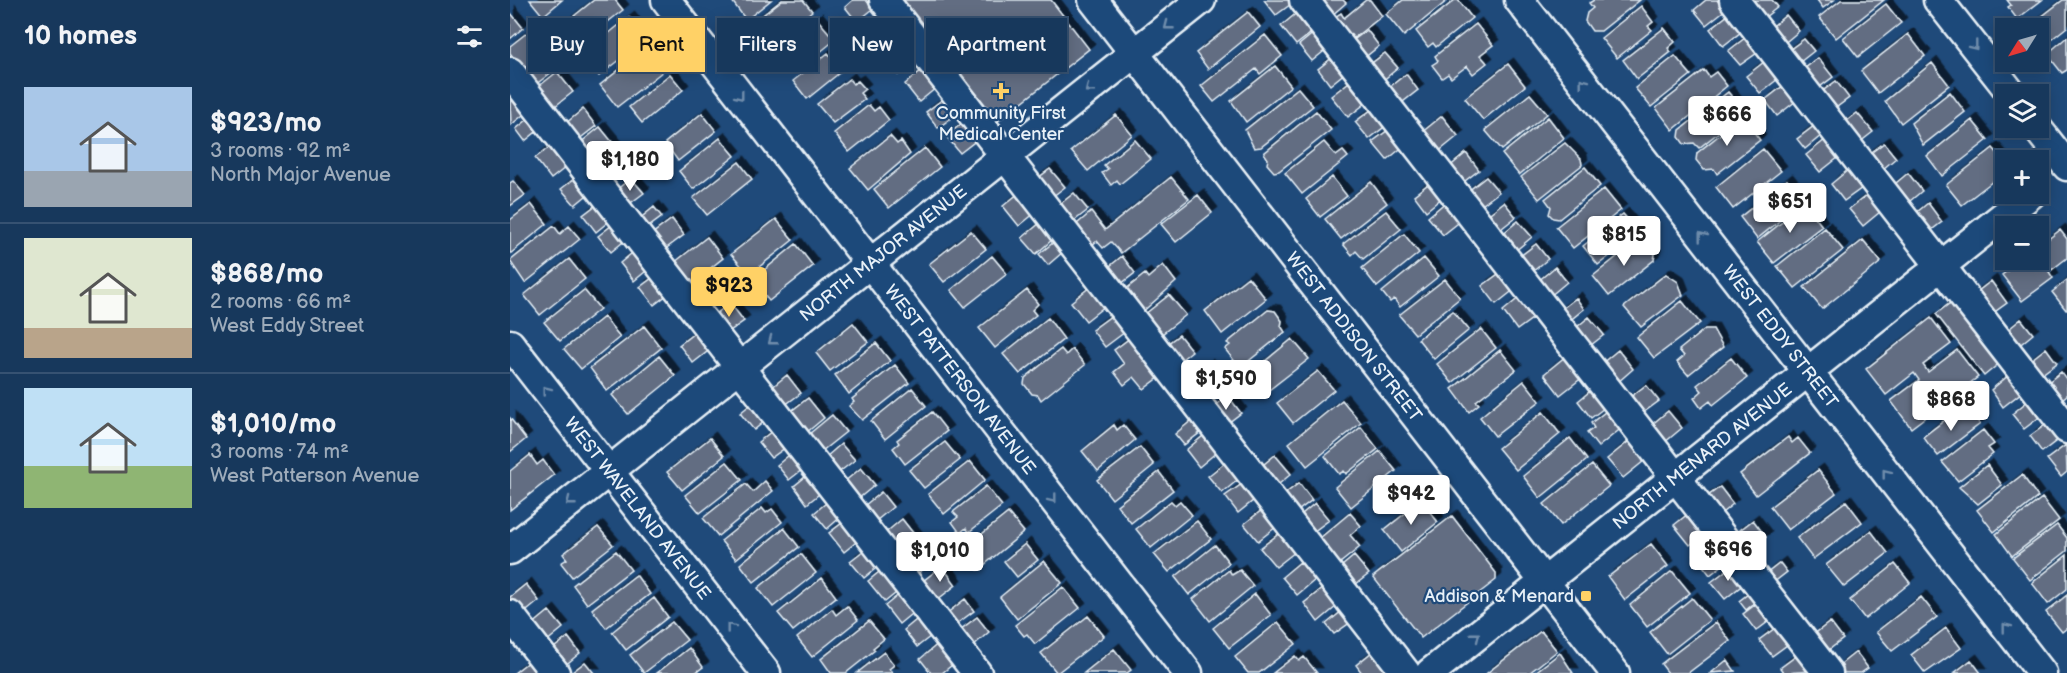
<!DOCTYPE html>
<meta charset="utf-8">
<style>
body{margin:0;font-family:"Balsamiq Sans",sans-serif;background:#244365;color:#f1f3f6;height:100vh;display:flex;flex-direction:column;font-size:22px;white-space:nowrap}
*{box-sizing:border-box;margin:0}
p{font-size:20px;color:#9eacbb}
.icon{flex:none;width:33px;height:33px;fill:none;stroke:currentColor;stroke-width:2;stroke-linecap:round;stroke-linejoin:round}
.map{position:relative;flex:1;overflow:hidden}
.panel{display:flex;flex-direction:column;background:#17385c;width:510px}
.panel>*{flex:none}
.banner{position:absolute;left:18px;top:18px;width:570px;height:54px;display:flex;gap:12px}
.needle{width:39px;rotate:233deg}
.fabs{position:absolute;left:1485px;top:18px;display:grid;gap:12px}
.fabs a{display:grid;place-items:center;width:54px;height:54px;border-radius:0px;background:#17385c;box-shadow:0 3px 15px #0003,0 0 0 2px #365272;font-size:30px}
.price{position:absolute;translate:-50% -51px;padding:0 14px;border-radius:6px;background:#fff;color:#222;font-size:20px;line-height:39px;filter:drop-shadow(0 2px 3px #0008)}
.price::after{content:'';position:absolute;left:50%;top:36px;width:18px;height:14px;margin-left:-9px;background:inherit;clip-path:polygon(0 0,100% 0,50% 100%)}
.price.selected{background:#ffd166;color:#111}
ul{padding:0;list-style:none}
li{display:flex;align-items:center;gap:18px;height:150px;padding:0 24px}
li+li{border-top:2px solid #365272}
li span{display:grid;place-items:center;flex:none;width:168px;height:120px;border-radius:0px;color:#555}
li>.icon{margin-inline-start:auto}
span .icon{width:72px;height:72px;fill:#fffc;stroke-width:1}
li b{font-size:26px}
h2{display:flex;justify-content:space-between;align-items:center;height:72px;padding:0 24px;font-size:26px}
.tag{padding:0 21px;border-radius:0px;background:#17385c;box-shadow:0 3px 15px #0003,0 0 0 2px #365272;font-size:21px;line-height:54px}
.tag.selected{background:#ffd166;color:#111}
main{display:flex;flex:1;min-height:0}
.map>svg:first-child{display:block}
</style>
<main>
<section class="panel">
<h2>10 homes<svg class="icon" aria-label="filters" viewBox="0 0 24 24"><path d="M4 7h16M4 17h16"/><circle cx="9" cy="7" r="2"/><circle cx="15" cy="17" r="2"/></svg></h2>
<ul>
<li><span style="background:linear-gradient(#a9c7e8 70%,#9aa5b1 0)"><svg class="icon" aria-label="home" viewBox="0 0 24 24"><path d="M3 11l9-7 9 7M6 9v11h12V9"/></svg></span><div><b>$923/mo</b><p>3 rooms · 92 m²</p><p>North Major Avenue</p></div></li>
<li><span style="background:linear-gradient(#dfe7d0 75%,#b9a48a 0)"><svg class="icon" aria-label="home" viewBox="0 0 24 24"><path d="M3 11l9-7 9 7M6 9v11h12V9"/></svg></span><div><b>$868/mo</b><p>2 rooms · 66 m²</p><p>West Eddy Street</p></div></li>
<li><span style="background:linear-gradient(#bfe0f5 65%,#8fb573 0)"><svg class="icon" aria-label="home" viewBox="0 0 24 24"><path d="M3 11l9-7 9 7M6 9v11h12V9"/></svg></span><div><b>$1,010/mo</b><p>3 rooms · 74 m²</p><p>West Patterson Avenue</p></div></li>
</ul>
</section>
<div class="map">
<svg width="1557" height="673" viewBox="0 0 1557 673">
<defs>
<filter id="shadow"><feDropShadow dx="5.5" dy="-5.5" stdDeviation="0" flood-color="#0009"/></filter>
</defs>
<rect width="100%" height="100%" fill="#1f4a7a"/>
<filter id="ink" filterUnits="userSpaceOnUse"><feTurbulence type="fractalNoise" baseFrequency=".0167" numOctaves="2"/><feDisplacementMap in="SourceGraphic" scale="12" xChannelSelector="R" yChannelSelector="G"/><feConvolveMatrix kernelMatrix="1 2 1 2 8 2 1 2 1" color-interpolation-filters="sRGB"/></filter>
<g filter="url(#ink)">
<path fill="#626d82" stroke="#e8f1f8" stroke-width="1.5" filter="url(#shadow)" d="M20,0H52L33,16Z
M84,0H105L113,10L70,44L54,24Z
M223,0H261L236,20L222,1Z
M272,0H293L302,11L261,44L253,45L242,31L244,22Z
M343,0H356L363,9L347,22L335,7Z
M385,0H541L579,49L483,125Z
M754,0H782L784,2L766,15Z
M810,0H833L836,3L821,16Z
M856,0H860L872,16L840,41L822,19L831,13L834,18Z
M893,0H938L894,36L876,14Z
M945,0H948L962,18L926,47L923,43L918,47L906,31Z
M1084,0H1130L1091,31H1082L1075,21L1077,13L1083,8L1079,3Z
M1196,0H1207L1215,10L1196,25L1184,10Z
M1242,0H1262L1268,7L1250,21L1237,5Z
M1307,0H1324L1313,8Z
M1331,0H1374L1326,38L1309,17Z
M1497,0H1532L1507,19L1498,7L1501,5Z
M1553,0H1557V27L1528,50V28H1517Z
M1376,4L1391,23L1348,57L1333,38Z
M1131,6L1143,22L1138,26L1142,30L1107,58L1091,38Z
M789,11L805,30L786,45L771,26Z
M0,12L13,28L0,39Z
M738,12L750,27L698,69L686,53Z
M1218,15L1231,32L1213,46L1200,29Z
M1276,15L1289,31L1271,46L1258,30Z
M119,17L137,39L89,76L72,55Z
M371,18L385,36L372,47L357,29Z
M307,19L325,40L283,74L275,73L264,61L265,52Z
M966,24L983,45L970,55L977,63L963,74L957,66L941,78L938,74L932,78L922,65L928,61L925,56Z
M1154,28L1165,42L1158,48L1161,52L1127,79L1113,60Z
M857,30L869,46L853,59L841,42Z
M18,32L33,52L13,69L0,53V46Z
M805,32L818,48L802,61L789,45Z
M1398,34L1415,56L1368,93L1351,71Z
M755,35L772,56L750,74L746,69L704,102L691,86Z
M1557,37V70L1552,73L1537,54Z
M1235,38L1247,53L1230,65L1218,51Z
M1294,39L1304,51L1285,66L1275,53Z
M392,46L404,62L388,75L375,59Z
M134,50L152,72L107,107L90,85Z
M318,53L325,62L331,57L338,66L297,99L283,81Z
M875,53L888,68L871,82L858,66Z
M1165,56L1181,75L1141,107L1125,88Z
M823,57L836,72L820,85L808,69Z
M1308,58L1323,77L1303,92L1289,73Z
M32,60L42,72L25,85L16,73Z
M1254,62L1268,79L1250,93L1236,76Z
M1422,63L1439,85L1391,123L1375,101Z
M998,64L1015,86L973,120L955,98Z
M765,66L781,86L736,122L721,101Z
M412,70L426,88L409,102L395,84Z
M1194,70L1199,77L1206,72L1217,86L1163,130L1146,108Z
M47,72L63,92L44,107L28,87Z
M160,74L173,90L132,123L119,107Z
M896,74L908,90L889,105L877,89Z
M339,79L343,84L348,81L355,89L350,93L355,99L323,123L307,104Z
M843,79L860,100L838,117L821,96Z
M1326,81L1339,98L1319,113L1306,96Z
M1273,86L1286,101L1267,116L1255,100Z
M788,88L803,106L751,147L744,148L735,130Z
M1218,92L1234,112L1189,148L1184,143L1174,144L1169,137L1170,130Z
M1440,92L1455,112L1413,145L1401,123Z
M1020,94L1037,114L992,150L975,130Z
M5,96L18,111L1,125L0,100Z
M433,99L445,115L428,128L416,112Z
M359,105L364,111L369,107L379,120L339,152L324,133Z
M865,107L878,124L859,139L845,122Z
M73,109L86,126L68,140L55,124Z
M806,111L821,130L769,171L764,172L757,164L758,159L754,153Z
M192,113L206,131L168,161L155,143Z
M1347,113L1363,132L1345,146L1329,127Z
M606,115L622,135L578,171L561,151Z
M22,116L31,128L15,141L6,129Z
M932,116L948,136L927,153L911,133Z
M1038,117L1054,138L1009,175L992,154Z
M1232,117L1250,140L1207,174L1204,169L1194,170L1186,160L1187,153Z
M1462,120L1478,140L1432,176L1417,156Z
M455,121L468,139L450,153L436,136Z
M1304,126L1312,135L1295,149L1287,139Z
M90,127L107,148L87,163L70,143Z
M881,128L895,145L877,160L862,142Z
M380,136L387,144L391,141L400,154L358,190L340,168Z
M210,138L225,156L183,189L169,171Z
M625,140L641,159L610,184L607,180L601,185L592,173L598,169L594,165Z
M1315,140L1329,157L1310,172L1296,155Z
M814,142L826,156L833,151L838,157L792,194L775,173Z
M1055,143L1071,159L1072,165L1029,199L1011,177Z
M1374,143L1386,158L1367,174L1354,158Z
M44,144L60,164L41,179L25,158Z
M415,148L430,167L379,208L364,189Z
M1483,148L1496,163V171L1452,205L1436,185Z
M1253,149L1271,171L1223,209L1206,187Z
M956,153L969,170L951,184L938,168Z
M229,162L242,179L197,215L183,198Z
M1075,167L1090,186L1049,219L1043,218L1039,214L1041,207L1035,199Z
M540,169L555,187L538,200L524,181Z
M1338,170L1352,188L1334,201L1321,184Z
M1398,173L1412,191L1394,206L1380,188Z
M69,175L82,191L65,205L51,189Z
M661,177L679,199L611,253L601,242L593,248L587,241L577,249L561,229L581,212L595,230Z
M822,177L837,196L810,217L796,199Z
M976,177L989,192L968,208L957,192Z
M121,178L134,193L118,205L106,190Z
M1277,180L1294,201L1247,239L1230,217Z
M3,181L15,195L0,206V183Z
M861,182L877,203L831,239L815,219Z
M921,182L933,197L916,211L904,195Z
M1094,189L1111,210L1063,248L1046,227Z
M509,193L525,213L509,226L493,206Z
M564,193L578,210L559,225L545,208Z
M688,195L702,213L666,242L651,224Z
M1357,195L1370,212L1353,226L1339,209Z
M937,201L952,220L933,235L918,217Z
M90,202L103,218L86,232L73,215Z
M994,202L1006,217L987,232L975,217Z
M1418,203L1432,222L1415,235L1401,217Z
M21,204L37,224L0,254V220Z
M1295,204L1312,226L1264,263L1247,242Z
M144,207L152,217L136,229L128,220Z
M876,211L891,229L853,259L846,251L842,255L833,244Z
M1113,214L1129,233L1088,265L1073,246Z
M162,219L174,235L154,250L142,234Z
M266,219L283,240L239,275L221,254Z
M1008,221L1022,237L1004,252L991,235Z
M106,222L118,238L101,252L88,236Z
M530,223L543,239L526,254L512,238Z
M44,226L50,234L59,226L70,239L15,283L0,261Z
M1315,228L1333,250L1285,288L1267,266Z
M1550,230L1557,239V258L1539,272L1543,278L1512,301L1492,275L1512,260H1528V247Z
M461,231L476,249L434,282L419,264Z
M894,234L909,253L867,287L852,268Z
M197,237L213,258L182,283L165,262Z
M1128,240L1145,254L1144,260L1099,296L1083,276Z
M1353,240L1371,262L1312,309L1294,287Z
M544,242L553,252L538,265L529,254Z
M286,244L303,266L259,301L242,280Z
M1026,244L1038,259L1021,273L1009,257Z
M127,249L141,267L124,281L110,263Z
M482,256L497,274L455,307L441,290Z
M612,256L625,273L607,287L594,271Z
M914,258L929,276L890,307L884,299L880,302L872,292Z
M59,259L75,279L30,315L14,295Z
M653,265L666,282L629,315L611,293L635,274L638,278Z
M1045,267L1057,282L1039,297L1027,282Z
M202,271L213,284L194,300L183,286Z
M991,272L1005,289L986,304L972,286Z
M149,273L162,291L144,305L130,287Z
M1156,274L1168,282L1173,295L1131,327L1114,307Z
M738,277L756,299L712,334L695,311Z
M935,279L950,298L905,334L889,315Z
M1557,280V310H1556L1542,292Z
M1481,281L1497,303L1479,316L1463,295Z
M580,287L595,306L576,321L561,302Z
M74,290L90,309L50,341L34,322Z
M517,290L528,304L522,310L526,315L485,348L469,328Z
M659,295L676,315L647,338L630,318Z
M1011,296L1026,316L1007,330L993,311Z
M1066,298L1074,309L1058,322L1049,311Z
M1444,300L1491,362L1474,376L1426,314Z
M1172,301L1190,323L1144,358L1127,337Z
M220,303L234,321L217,333L203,316Z
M758,310L765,311L772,321L771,326L775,332L730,368L715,349L720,345L717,343Z
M943,311L959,330L924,359L908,339Z
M601,316L615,332L595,347L582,330Z
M94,317L110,337L71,369L54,349Z
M1079,317L1094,335L1076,349L1062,331Z
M538,318L554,339L510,374L493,354Z
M1421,318L1441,344L1413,365L1418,372L1447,350L1468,377L1401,428L1381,401L1409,380L1404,373L1376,395L1356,369Z
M1511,319L1523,334L1506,348L1494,333Z
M343,323L358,342L320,371L306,353Z
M134,326L151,348L97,391L80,368Z
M971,329L986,348L942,383L927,364Z
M1195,329H1203L1213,347L1178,375L1167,362L1174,356L1169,350Z
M188,330L202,348L183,363L169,345Z
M669,335L682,351L666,364L653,347Z
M620,338L650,377L634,389L624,377L614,385L604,372L614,364L604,350Z
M782,339L799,359L759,390L743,371Z
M366,343L380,361L339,394L325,375Z
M1536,348L1547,363L1528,377L1517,363Z
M551,349L556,355L562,349L575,365L531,400L528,395L522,394L514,384L515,378Z
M990,350L1006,370L966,401L969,404L959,412L942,389Z
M1108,350L1123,369L1107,383L1091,364Z
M149,356L165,376L118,414L102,395Z
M1056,356L1073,377L1050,395L1034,374Z
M1221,358L1237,378L1203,405L1200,401L1191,408L1184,398L1192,391L1187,385Z
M385,365L399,383L352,420L339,406L344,402L342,399Z
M697,365L712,383L693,398L679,380Z
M808,371L824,390L783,423L767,403Z
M1551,372L1557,380V395L1546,404L1532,387Z
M277,375L291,393L275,405L261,388Z
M1499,375L1512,392L1493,407L1481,390Z
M1014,381L1030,401L985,436L970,417Z
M1136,385L1149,401L1130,415L1118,399Z
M402,388L416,406L375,439L361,421Z
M1084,388L1098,405L1081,418L1068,401Z
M718,396L731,413L714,426L701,409Z
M298,398L314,418L296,433L280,412Z
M246,400L260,417L244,430L230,413Z
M832,400L851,423L797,466L779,443Z
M1519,400L1531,416L1514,429L1502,414Z
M1099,409L1113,427L1088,447L1077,433L1084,428L1081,423Z
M1448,410L1453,417L1460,411L1470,424L1428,456L1413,437Z
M1158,411L1172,428L1154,443L1140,426Z
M422,412L437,431L395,464L383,448L389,443L387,440Z
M1033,412L1050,434L1006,470L988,448Z
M322,415L336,432L312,451L299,434Z
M0,418L16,439L0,452Z
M682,420L691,432L674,445L665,434Z
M1538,423L1550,438L1532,452L1520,436Z
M604,425L607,430L613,425L625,440L588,471L572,451Z
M851,427L868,449L836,474L834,471L829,474L815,456Z
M266,428L279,445L261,458L248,442Z
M1473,430L1484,444L1478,448L1483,454L1448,481L1432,462Z
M693,436L707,452L689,467L676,450Z
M1278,437L1282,443L1288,438L1300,453L1246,495L1230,474Z
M200,438L214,456L172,490L157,472Z
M1060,438L1077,460L1030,498L1013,476Z
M1123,438L1139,457L1113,478L1097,459Z
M435,442L450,460L414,488L399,470Z
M331,444L345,460L328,473L316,457Z
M1556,445L1557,472L1551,477L1537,459Z
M630,447L644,465L602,499L587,480Z
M284,451L297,466L279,480L267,465Z
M870,451L886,471L841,507L825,487Z
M20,455L27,465L33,460L44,475L0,510V471Z
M765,455L781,474L763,489L748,469Z
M460,461L475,480L434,514L418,494Z
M217,462L232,480L190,513L175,495Z
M716,462L729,479L712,493L698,476Z
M1082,465L1099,486L1051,525L1034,504Z
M1477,465L1492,485L1468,504L1449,487Z
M351,468L365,485L348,499L334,482Z
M1308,470L1326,493L1278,530L1260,507Z
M649,472L663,490L621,523L607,505Z
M300,473L314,490L297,504L284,486Z
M1512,475L1528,497L1484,532L1467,510Z
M255,481L263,491L208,536L193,518L236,484L243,492Z
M789,483L802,500L784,514L771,497Z
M732,484L744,500L728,513L715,496Z
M476,486L492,506L459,532L456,528L450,533L442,522L448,517L443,512Z
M1210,487L1223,504L1207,517L1194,499Z
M371,492L383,507L366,521L354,506Z
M1532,498L1549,520L1502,556L1486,534Z
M321,499L333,515L317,529L304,513Z
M661,501L665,505L670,501L682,515L641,548L626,529Z
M911,501L928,522L891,552L874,530Z
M1336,501L1352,522L1303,559L1287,538Z
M805,503L819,520L799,535L786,519Z
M252,508L256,513L262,509L272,522L226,559L211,541Z
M752,510L766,527L748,541L734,524Z
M1183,510L1199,530L1180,545L1164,525Z
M498,513L514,532L468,570L452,550Z
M840,513L851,526L840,535L850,547L824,568L804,543Z
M942,516L986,573V580L911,638L863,577Z
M392,519L407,538L389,553L374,534Z
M336,520L350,539L334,552L319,533Z
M1243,520L1256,537L1238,551L1225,534Z
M687,521L701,539L659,572L644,554Z
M1547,525L1557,538V551L1520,580L1503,558Z
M88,527L103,545L62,577L51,563L57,559L53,554Z
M274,528L289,547L244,582L230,564Z
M1361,531L1378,553L1334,587L1316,565Z
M770,533L785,552L766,567L750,548Z
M1201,540L1218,561L1200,575L1184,554Z
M515,544L528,560L507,577L494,561Z
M1141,544L1158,566L1115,600L1098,577Z
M705,545L719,563L679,595L665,577Z
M357,548L370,565L354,578L340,561Z
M106,551L121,570L77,604L63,585Z
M415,552L422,562L406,575L398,566Z
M291,554L306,573L263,607L248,588Z
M1557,555V589L1538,604L1522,583Z
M844,556L859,574L841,588L826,571Z
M534,561L552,583L507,619L490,597Z
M790,562L805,580L787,595L772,577Z
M1270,563L1277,572L1263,583L1256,574Z
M1385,564L1400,583L1355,619L1340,600Z
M432,566L446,585L427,600L413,581Z
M1222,566L1235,583L1215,599L1201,582Z
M374,568L391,589L375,602L358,581Z
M719,570L722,575L730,570L743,586L700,621L683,599Z
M1162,571L1180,593L1137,627L1120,605Z
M126,575L140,594L96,628L82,609Z
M312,578L326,597L283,631L268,613Z
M16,584L29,601L12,615L0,597Z
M553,587L570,608L525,644L517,634L514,636L505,625Z
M813,588L827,606L808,622L794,603Z
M1242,591L1248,600L1236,610L1229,601Z
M392,592L406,610L389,624L375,606Z
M745,594L761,615L719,648L703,628Z
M1557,595V628L1552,632L1536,612Z
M1411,597L1427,617L1382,651L1366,632Z
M144,598L158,617L116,650L102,632Z
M1182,598L1200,620L1157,654L1140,632Z
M455,599L464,611L445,625L436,614Z
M1250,601L1263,618L1246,631L1233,614Z
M337,606L348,620L302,657L287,638L322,609L326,615Z
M39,611L53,628L36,642L22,625Z
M832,611L841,622L824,634L816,624Z
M411,616L425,633L407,647L394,630Z
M578,616L594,636L547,673L531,653Z
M467,617L479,632L463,646L450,630Z
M359,621L374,639L363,648L365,650L336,673H321L311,659Z
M162,622L177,640L134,673L120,655Z
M768,622L786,644L749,673H738L725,657Z
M1206,622L1220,641L1178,673H1158L1151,664Z
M1320,622L1333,639L1316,652L1303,635Z
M1268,626L1281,642L1262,656L1249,640Z
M1436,628L1451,648L1415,673L1401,655Z
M1031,631L1047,651L1019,673H977Z
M58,637L70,653L53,667L40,651Z
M430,642L446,662L432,673H421L410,659Z
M179,648L193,667L185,673H147Z
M604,649L621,670L617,673H574Z
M374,652L384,665L379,669L383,673H347Z
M862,652L876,669L870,673H852L846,665Z
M1346,652L1358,668L1351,673H1332L1327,667Z
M1050,653L1063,673H1024Z
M1289,654L1303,671L1274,673L1270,668Z
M785,656L789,661L794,657L807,673H763Z
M22,659L33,673H4Z
M1217,660L1225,671L1201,673Z
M1461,660L1471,673H1444Z
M75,662L84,673H61Z"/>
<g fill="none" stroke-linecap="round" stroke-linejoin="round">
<g stroke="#e8f1f8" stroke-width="33">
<g id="minor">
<path id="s1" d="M156,0L678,673"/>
<path d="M374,0L896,673"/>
<path id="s2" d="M583,0L1105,673"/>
<path d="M794,0L1318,673"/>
<path id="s3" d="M1009,0L1532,673"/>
<path d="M1224,0L1557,429"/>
<path d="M1428,0L1502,94"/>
<path d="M0,72L467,673"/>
<path d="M1527,128L1557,166"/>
<path id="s4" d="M0,344L256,673"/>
<path id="s5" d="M0,550L691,0"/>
<path d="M0,615L45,673"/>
<path id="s6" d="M920,673L1521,194"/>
</g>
</g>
<use href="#minor" stroke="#1f4a7a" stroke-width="28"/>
</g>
<defs><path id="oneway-chevron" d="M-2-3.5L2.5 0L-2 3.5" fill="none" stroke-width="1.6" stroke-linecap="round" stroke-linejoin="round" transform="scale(1.5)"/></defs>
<g stroke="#6f8dac">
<use href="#oneway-chevron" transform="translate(658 26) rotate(142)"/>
<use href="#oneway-chevron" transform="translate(1464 46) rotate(52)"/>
<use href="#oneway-chevron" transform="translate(1073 82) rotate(-128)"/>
<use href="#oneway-chevron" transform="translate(579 89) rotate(141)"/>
<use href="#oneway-chevron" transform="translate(230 96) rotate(52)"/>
<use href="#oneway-chevron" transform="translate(1192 236) rotate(-128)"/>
<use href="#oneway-chevron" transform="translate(262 341) rotate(142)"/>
<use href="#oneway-chevron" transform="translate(36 390) rotate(-128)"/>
<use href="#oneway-chevron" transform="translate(1376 473) rotate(-128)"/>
<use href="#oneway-chevron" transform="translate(543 499) rotate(52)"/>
<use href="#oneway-chevron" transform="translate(60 502) rotate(142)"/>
<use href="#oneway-chevron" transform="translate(220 627) rotate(-128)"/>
<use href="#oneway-chevron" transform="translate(1496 627) rotate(-128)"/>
<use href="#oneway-chevron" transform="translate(966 636) rotate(-39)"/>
</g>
</g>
<g fill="#ffd166" stroke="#1f4a7a" stroke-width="2">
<path d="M488 82h6v6h6v6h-6v6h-6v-6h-6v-6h6z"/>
<rect x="1070" y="590" width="12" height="12" rx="3"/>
</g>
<g text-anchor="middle" stroke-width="4.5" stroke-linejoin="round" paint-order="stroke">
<g font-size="18" fill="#e8f1f8" stroke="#1f4a7a">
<text x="491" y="119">Community First<tspan x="491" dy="21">Medical Center</tspan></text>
<text x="1064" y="602" text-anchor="end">Addison &amp; Menard</text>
</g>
<g font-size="18" fill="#e8f1f8" stroke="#1f4a7a">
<text dy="6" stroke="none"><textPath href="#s5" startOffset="477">NORTH MAJOR AVENUE</textPath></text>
<text dy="6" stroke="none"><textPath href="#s2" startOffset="426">WEST ADDISON STREET</textPath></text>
<text dy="6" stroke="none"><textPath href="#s3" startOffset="426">WEST EDDY STREET</textPath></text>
<text dy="6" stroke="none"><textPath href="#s1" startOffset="480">WEST PATTERSON AVENUE</textPath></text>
<text dy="6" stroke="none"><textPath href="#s6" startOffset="348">NORTH MENARD AVENUE</textPath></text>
<text dy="6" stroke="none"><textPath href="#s4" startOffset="208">WEST WAVELAND AVENUE</textPath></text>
</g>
</g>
</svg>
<div class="fabs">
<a><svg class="needle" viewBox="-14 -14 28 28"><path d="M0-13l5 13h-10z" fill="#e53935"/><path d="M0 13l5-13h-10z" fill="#9eacbb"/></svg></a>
<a><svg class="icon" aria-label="layers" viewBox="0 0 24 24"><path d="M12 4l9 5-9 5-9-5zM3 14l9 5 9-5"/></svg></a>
<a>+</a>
<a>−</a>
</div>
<b class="price" style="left:1217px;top:147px">$666</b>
<b class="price" style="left:120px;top:192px">$1,180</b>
<b class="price" style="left:1280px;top:234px">$651</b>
<b class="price" style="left:1114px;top:267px">$815</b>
<b class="price selected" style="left:219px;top:318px">$923</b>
<b class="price" style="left:716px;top:411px">$1,590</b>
<b class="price" style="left:1441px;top:432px">$868</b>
<b class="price" style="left:901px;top:526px">$942</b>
<b class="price" style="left:1218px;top:582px">$696</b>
<b class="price" style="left:430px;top:583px">$1,010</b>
<div class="banner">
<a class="tag">Buy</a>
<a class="tag selected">Rent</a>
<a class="tag">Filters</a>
<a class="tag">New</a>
<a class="tag">Apartment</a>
</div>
</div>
</main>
